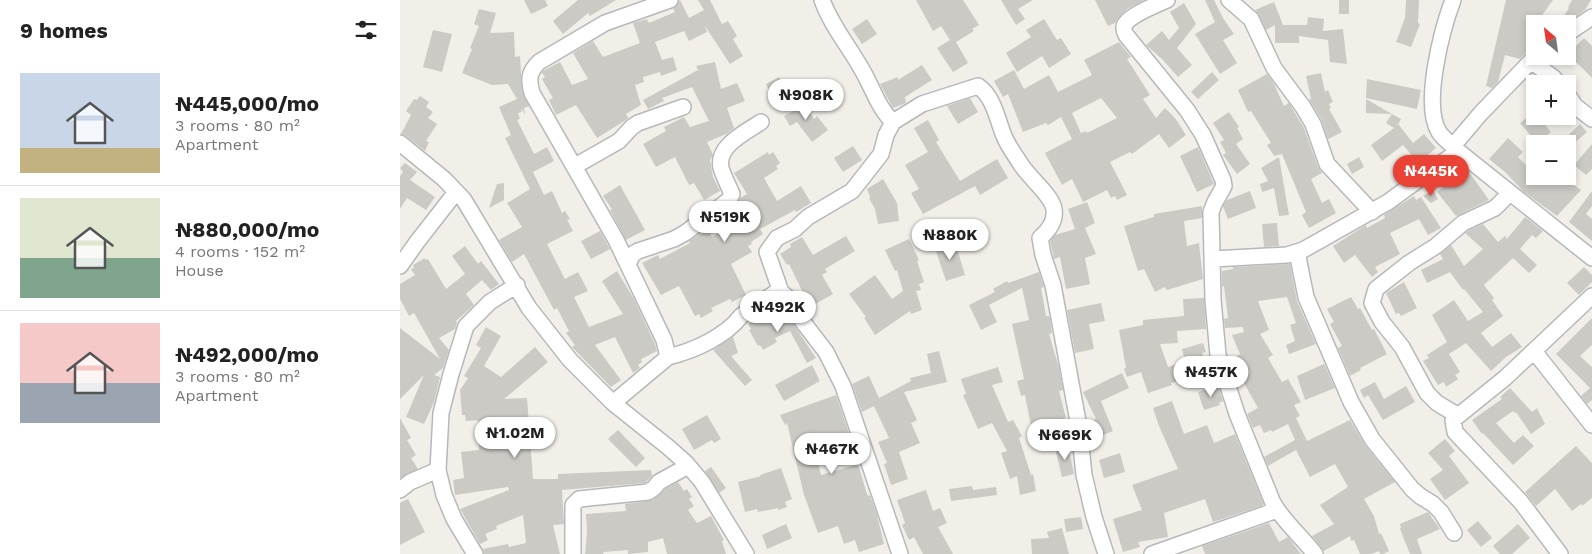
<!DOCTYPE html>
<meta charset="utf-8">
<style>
body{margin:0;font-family:"Work Sans",sans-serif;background:#f6f6f6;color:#222;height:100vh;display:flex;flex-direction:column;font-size:19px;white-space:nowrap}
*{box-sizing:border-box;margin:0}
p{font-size:16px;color:#767676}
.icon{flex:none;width:28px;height:28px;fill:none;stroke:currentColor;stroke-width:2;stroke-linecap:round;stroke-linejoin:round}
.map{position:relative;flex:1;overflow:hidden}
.drawer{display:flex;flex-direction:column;background:#fff;width:400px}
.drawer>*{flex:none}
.needle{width:32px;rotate:331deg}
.fabs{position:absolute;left:1126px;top:15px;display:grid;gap:10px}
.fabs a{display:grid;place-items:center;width:50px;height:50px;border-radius:0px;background:#fff;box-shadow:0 2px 8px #0003;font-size:25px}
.price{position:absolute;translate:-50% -42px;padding:0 11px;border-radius:18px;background:#fff;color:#222;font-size:16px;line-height:32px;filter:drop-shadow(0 1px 2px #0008)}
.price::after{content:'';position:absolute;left:50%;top:30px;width:15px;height:11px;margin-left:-8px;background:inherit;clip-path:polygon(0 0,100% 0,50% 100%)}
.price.active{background:#ea4335;color:#fff}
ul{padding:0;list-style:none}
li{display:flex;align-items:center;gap:15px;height:125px;padding:0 20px}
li+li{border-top:1px solid #e0e0e0}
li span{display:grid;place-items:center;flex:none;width:140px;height:100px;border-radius:0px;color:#555}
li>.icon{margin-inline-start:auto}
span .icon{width:60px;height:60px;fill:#fffc;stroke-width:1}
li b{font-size:21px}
h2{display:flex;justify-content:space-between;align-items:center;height:60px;padding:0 20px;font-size:21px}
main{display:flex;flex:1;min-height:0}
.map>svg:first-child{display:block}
</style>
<main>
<section class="drawer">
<h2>9 homes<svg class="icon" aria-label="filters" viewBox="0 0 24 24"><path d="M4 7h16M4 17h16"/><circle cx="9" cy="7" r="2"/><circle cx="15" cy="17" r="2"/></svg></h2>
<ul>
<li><span style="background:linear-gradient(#c9d6e8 75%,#c2b280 0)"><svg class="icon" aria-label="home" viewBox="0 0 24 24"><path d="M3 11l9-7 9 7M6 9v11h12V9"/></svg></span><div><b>₦445,000/mo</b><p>3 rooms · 80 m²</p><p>Apartment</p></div></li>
<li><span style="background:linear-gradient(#dfe7d0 60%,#7fa58c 0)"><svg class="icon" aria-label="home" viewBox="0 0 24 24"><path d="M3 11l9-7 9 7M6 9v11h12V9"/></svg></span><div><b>₦880,000/mo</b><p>4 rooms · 152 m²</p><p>House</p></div></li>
<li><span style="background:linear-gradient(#f6c9c9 60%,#9aa5b1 0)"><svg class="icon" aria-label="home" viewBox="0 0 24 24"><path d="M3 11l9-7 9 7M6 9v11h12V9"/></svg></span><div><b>₦492,000/mo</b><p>3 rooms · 80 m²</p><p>Apartment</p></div></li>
</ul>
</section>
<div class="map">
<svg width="1192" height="554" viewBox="0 0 1192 554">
<rect width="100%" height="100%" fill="#f1efe8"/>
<path fill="#cccac5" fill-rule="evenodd" d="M124,0H145L148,6L131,14Z
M178,0H216L190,16L188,13L163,34L153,21Z
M280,0L289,18L304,10L298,0H310L322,24L328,21L337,36L333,39L343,56L330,64L305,26L307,32L289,41L284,31L255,42L262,60L273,57L277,70L261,76L260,72L243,77L244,82L235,85L241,105L226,114L228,118L226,120L197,138L176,105L156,115L149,100L153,98L142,79L145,77L142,73L143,71L160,62L172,85L188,79L173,53L193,41L203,57L240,43L233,23L247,19L249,23L275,12L273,9Z
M516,0H563L579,25L572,29L574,31L556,42L568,63L553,72L537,48L550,40L541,26L533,31Z
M601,0H633L618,9L625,19L616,25Z
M695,0H744L727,9L718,18L715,23L708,26Z
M805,0H814L823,18L834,34L823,40L837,63L820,74L795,34L815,22Z
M939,0H949V14H939Z
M1006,0H1019L1018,23L1020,24L1011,47L996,42L1005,18Z
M1106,0H1153L1143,14L1141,24H1135V38L1133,37L1129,49L1120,59L1105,55L1098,82L1092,88L1086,86Z
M1172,0H1191L1185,10L1167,23L1162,19L1169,8L1168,7Z
M874,2L883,25H907L908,17L924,19L923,31L943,29L947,64L930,62L928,40L899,36V43H875V25L866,30L859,15L855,10Z
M784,3L796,24L777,48L792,65L778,77L762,59L746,45L762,31L769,40L779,28L770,12Z
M79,9L96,13L90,33L114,32L115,57L120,56L122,90L129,106L124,108L125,115L122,109L121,110L122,112L118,113L120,119L117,120L134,154L147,147L154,161L133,172L144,195L152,191L162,213L165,211L170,219L167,220L173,231L147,244L165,279L178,272L188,291L174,297L189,327L223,314L202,281L217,271L234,299L255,344L257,351L241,359L242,362L238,365L240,368L233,373L215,337L195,345L221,380L211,387L172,347L175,345L166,333L169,331L157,308L154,310L124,254L112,262L99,240L122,227L107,203L130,189L105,138L111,135L99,107L117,99L108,84L92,85L62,73L72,49L70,48L79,26L74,24Z
M467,19L477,34L462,44L452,29Z
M644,19L657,40L661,38L671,54L649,68L642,56L617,72L606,53L631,37L626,30Z
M33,30L52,34L42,72L23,67Z
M1184,38L1192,46V78L1168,54Z
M719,42L731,57L727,59L750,95L743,99L756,118L765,108L775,118L786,135L769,148L759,134L732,154L730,152L710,162L727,195L717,200L715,196L711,198L707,190L683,202L672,179L662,185L645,153L672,139L661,117L648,125L646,123L623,132L608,94L603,97L594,81L614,70L624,89L649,75L658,92L692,75L684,60ZM701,98L717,118L687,133L686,131L681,133L672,113Z
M315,62L321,89L337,83L345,101L327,108L334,128L326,134L307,142L313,155L310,160L313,177L320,191L304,200L294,183L289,185L275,157L256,167L243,144L266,131L264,127L284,117L290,127L309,121L292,87L262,98L264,101L248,109L243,100L298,70L296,66Z
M522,65L532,80L505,97L506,103L493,108L480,84L498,77V80Z
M812,72L819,80L798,99L791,92Z
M921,73L925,92L928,90L933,102L929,104L931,108L929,109L942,132L928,139L921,119L909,99H911L906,76Z
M867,74L874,84L884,106L889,103L904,128L918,167L922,173L911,179L922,203L929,199L936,213L909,228L902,215L906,212L882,154L874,156L867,145L871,143L851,111L848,112L838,90Z
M379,77L388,94L374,100L366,84Z
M967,79L1021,90L1017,109L966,98Z
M20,96L29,102L26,107L33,112L28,118L37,124L26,141L29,142L25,151L6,136L1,134L11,115L6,111L14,99L17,100Z
M570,98L578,112L558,124L547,106Z
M966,99L992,114L966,113Z
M403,101L414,119L417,116L428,130L412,142L397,122L390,126L384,116L393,111L391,108Z
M1135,111V116H1138L1151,132L1137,143L1120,123Z
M829,112L839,127L837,128L843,139L836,144L850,164L837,174L823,155L826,153L820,142L824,140L813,123Z
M992,114L1001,119L998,125H999L1013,143L1024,134L1036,148L1024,158L1026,161L1020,165L1003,145L982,161L971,145L994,128L986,123Z
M528,120L539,140L536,142L560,181L597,159L608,178L580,195L575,186L523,214L511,193L519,189L505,165L528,152L514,128Z
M1180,124L1187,132L1173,144H1159Z
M1108,138L1123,152L1118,157L1135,174V176H1162L1181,190L1157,216L1124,192L1105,172L1089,159Z
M1192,144V169L1186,175L1174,165Z
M453,146L462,160L443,172L434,158Z
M798,147L814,184L797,192L780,156Z
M368,152L369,155L373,152L380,163L376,166L378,169L364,178L377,201L401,186L411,203L396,212L395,210L360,229L363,234L351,242L352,244L348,246L352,252L331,264L346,295L332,302L330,299L311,308L313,311L301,318L299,314L295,316L279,286L261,295L242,263L258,255L260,259L290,243L289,241L308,229L312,237L329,228L323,216L335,207L340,198L347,194L334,173Z
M879,157L889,215L879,216L874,188L862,192L860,184L868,181L861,168Z
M959,157L964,167L952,174L947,164Z
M5,163L17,172L10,180L35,197L26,210L7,198L0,209V176L3,172L0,168Z
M1069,172L1089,200L1056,216L1037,192L1051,181L1052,182Z
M483,179L497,203L499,221L478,224L475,209L469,198L470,197L467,189Z
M104,183V200L89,208L97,184Z
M220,185L245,230L226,240L210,210L212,209L203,196Z
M1033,190L1038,199L1031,203L1023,196Z
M850,191L856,208L828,219L823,206L827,200Z
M1192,191V206L1186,214L1192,219V241L1169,222Z
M1014,196L1016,200L1021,197L1041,228L1028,235L1019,219L990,233L1000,254L975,267L978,272L972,277L955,255L944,263L933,246L966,225L967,228L985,218L984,215Z
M687,202L695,223L685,228L696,254L685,258L690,284L666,289L660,257L654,259L650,241L655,235L675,229L668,209Z
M802,206V218L784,221L787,246L799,243L803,279L767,290L765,287L755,292L744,269L738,271L724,226L754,217V214Z
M1125,217L1143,231L1136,238L1132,235L1120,249L1137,265L1129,273L1113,258L1084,285L1094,298L1092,300L1103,316L1081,333L1092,347L1111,333L1122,347L1106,357L1091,371L1066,343L1049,354L1060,372L1055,375L1058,379L1046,387L1044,382L1038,385L1023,361L1029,358L1027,355L1047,342L1032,315L1054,300L1068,321L1083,312L1064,289L1063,290L1050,272L1027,283L1021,270L1043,259L1040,254L1051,245L1064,266L1083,249L1065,233L1068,231L1083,224L1098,242L1105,236L1107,239Z
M877,223L879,246L864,247L862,224Z
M200,231L210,249L191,259L181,241Z
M446,236L455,251L425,269L427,272L422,275L433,294L410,307L389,264L387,265L380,254L391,247L390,244L402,237L413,255Z
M509,239L519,260L517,261L524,282L519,284L521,290L516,291L522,310L511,314L510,311L475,335L464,318L466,317L449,294L475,275L492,299L503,291L497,270L495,271L485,250Z
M555,242L565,275L546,281L535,248Z
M65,246L78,264L81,261L99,284L91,290L82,280L66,294L74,305L56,321L57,323L55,329L39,338L49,350L43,368L34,375L40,377L34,402L24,424L6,417L24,375L0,399V328L40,359L14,313L9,316L0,299V284L15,275L11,269L14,268L13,265L25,258L26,260L28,259L46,289L65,274L52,256Z
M890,264L897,301L916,344L889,354L886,345L895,341L890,325L896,323L887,297L858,301L869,330L860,334L873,355L868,358L882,382L888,379L901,402L894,405L900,416L896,418L907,441L950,420L965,445L995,482L964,499L974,516L979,534L981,533L989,551L983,554H980L979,551L971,554H960L954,540L951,541L950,536L924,551L912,536L934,524L920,505L948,487L935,464L910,477L896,450L868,466L864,457L895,440L888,424L872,432L871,430L864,433L860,425L853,428L847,414L858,408L831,360L840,354L832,335L844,332L843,327L825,328L824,319L828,318L824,286L822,287V271L833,269V267Z
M1184,267L1192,275V282L1179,295L1167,283Z
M639,272L644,287L641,288L646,316H649L650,319L652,333L649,334L659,368L663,390L659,391L666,418L631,426L625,395L621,396L617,381L624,379L612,324L629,320L622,288L589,305L597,322L581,330L569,305L595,292L593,289L607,281L608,283Z
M1004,282L1017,308L1001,316L999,313L996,314L986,293Z
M951,297L958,309L960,308L972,330L974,329L987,354L960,368L961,370L950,376L938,348L942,346L930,324L934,322L927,309Z
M804,298L806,329L777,331L778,343L760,344L768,367L785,361L782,349L803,343L806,352L802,353L808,373L771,383L772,385L748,393L741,372L727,377L724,369L726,368L719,330L743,325V320L784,316L783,299Z
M701,303L705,321L689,324L694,349L675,353L667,310Z
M384,310L416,358L407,363L390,331L375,338L377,342L363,350L360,345L358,346L349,330L351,329L348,324L364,316L365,320Z
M1192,318V345L1180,356L1192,367V400L1187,404L1181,396L1190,388L1156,354Z
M86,327L101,336L84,366L101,377L135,347L148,362L104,399L127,398L133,479H158V474L251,470L252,476L245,483L162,490L164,524L153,525L160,554H84L83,549L108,544L109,547L126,543L123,515L96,526L97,529L85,534L88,540L80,544L60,509L109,490L108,487L55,495L53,480L64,478L61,452L79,450L78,420L66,421L65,415H62L60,390L68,378L64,376L81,348L76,345Z
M333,337L338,353L331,356L352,380L345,386L313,350Z
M539,351L547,382L504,392L517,420L511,423L520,443L499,452L508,479L491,485L484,464L487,463L478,442L489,438L474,406L462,412L452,384L469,376L479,398L511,381L510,378L531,373L527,354Z
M921,357L935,388L905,400L897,376L924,364Z
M412,365L420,381L384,401L375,385Z
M598,367L603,382L592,385L608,422L613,420L622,436L619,438L631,475L633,474L636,491L620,495L617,476L610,479L601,453L607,451L592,423L578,429L563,395L566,394L561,379Z
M722,373L729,388L701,401L713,431L696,438L690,421L696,419L683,392Z
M975,382L984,399L1006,386L1015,402L983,420L968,395L964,398L960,390Z
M818,386L823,401L819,403L820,405L804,410L798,392Z
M1110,388L1132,412L1137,408L1145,424L1131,434L1116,412L1115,413L1113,411L1096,423L1114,443L1123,435L1134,446L1113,465L1083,433L1082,434L1072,420L1102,399L1100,397Z
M436,395L453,445L417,457L421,475L458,464L466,491L468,496L470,495L477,515L484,544L459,552L455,540L444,544L438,526L418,533L404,495L387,423L385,425L380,415Z
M772,401L784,434L807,425L814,443L835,434L864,505L813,522L805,499L764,513L768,537L738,542L740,547L723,552L713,519L742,510L732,485L778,469L759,426L753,408Z
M307,415L321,439L314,443L312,440L294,450L282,429Z
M0,418L11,438L7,440L16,455L11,458L18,469L0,478Z
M218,430L245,458L236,467L208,439Z
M1045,439L1055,451L1049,456L1069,483L1045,500L1030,479L1043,470L1028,453Z
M668,445L674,474L662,477L655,448Z
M1176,446L1192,463V498L1182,506L1181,504L1172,511L1155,489L1136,506L1125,492Z
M720,453L725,472L704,478L699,460Z
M311,467L326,488L319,493L305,471Z
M381,468L392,499L385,502L387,507L378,510V508L358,512L357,509L345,512L338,482L361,476L360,475Z
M278,482L284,491L287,489L292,497L289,499L294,506L288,510L297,523L311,516L324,540L322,541L326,554H267L263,538L248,542V552L228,554V550L204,552L203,554H185L187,532L186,514L226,511L225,504L253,500L265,489Z
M572,486L573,490L596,487L597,495L551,501L549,489Z
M526,490L533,511L540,508L547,523L538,527L553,554H523L514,537L509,540L502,525L505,523L497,500Z
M8,499L25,532L0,545V503Z
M1028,512L1040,529L1017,539L1022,554H1010L1000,529L1001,528L1000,524Z
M681,517L683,529L666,532L664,519Z
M1078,521L1092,538L1081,547L1067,530Z
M869,523L879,542L888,537L901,554H805L802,546Z
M386,524L392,538L367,549L362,535Z
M1118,524L1130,538L1112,554H1100L1093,546Z
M662,528L669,554H632L631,539L649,538L647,532Z"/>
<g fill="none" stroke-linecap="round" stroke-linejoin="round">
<g stroke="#b5b8bc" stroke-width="18">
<path id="minor" d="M422,0C431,25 448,45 461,68C472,86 478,108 493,122L522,104L578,86C594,97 597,119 604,136C608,146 615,155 620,163C628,177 652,195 654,209C656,221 648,231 640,238L643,255L653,285L679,427L684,475L694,517L706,554
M767,0C756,5 732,14 725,24C723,27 724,31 726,35L787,110L803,135L823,180L824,186L815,202L811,212L813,300L818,355L837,414L873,503C884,522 901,536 915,554
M829,0L851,19L874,68L903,107L913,124L927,164L972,212
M1053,0C1042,29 1022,105 1039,132C1043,139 1053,145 1058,151L1192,258
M1168,33L1192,17
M1131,61L1154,78L1159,84
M1168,95L1175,106L1192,119
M493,122L486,135L481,154L452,191L408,217L395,229L377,238L367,252L381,292L387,297L403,322L426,352L443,386L500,554
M0,143L44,179L64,200L129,308L170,360L213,403L268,447L286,463L302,482L346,554
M1053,146L1081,113L1136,56
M175,166L219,141L232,127L238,123L283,107
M897,252L906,297L951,402L972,439L1012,489L1020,496L1033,504L1041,512L1054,533
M813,259L887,255L903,250L988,202L1058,151
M228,264L233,254L238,251L274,239L285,233L329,200L332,194C328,185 324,177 321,168C316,146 346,132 361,122
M0,266L17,242L56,192
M1134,351L1192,425
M268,357C293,351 325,337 341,316L375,293L381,292
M213,403L268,357L264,340L216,240L132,93C128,79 129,72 139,62L205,23L270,0
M1057,415L1037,403L1027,393L1002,347L982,322L972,303L976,289L981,285L1009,263L1036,246L1063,223L1095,208L1110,193
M0,490L10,482L38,470
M75,554L54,519L44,495L38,470L41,413L51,374L66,326L90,302L117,285
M173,554V505L179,499L248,492L254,488L259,482L288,466
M752,554L877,510
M1160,554L1121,502L1055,432L1053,420L1105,378L1192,296"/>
</g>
<use href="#minor" stroke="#fff" stroke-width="15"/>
</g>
</svg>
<div class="fabs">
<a><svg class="needle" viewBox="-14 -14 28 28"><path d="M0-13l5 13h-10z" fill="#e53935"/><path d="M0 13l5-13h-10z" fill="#767676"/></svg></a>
<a>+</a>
<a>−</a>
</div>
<b class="price" style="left:406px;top:121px">₦908K</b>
<b class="price active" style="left:1031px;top:197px">₦445K</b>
<b class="price" style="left:325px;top:243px">₦519K</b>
<b class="price" style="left:550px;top:261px">₦880K</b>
<b class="price" style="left:378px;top:333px">₦492K</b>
<b class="price" style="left:811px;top:398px">₦457K</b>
<b class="price" style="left:115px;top:459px">₦1.02M</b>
<b class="price" style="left:665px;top:461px">₦669K</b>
<b class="price" style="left:432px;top:475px">₦467K</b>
</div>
</main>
